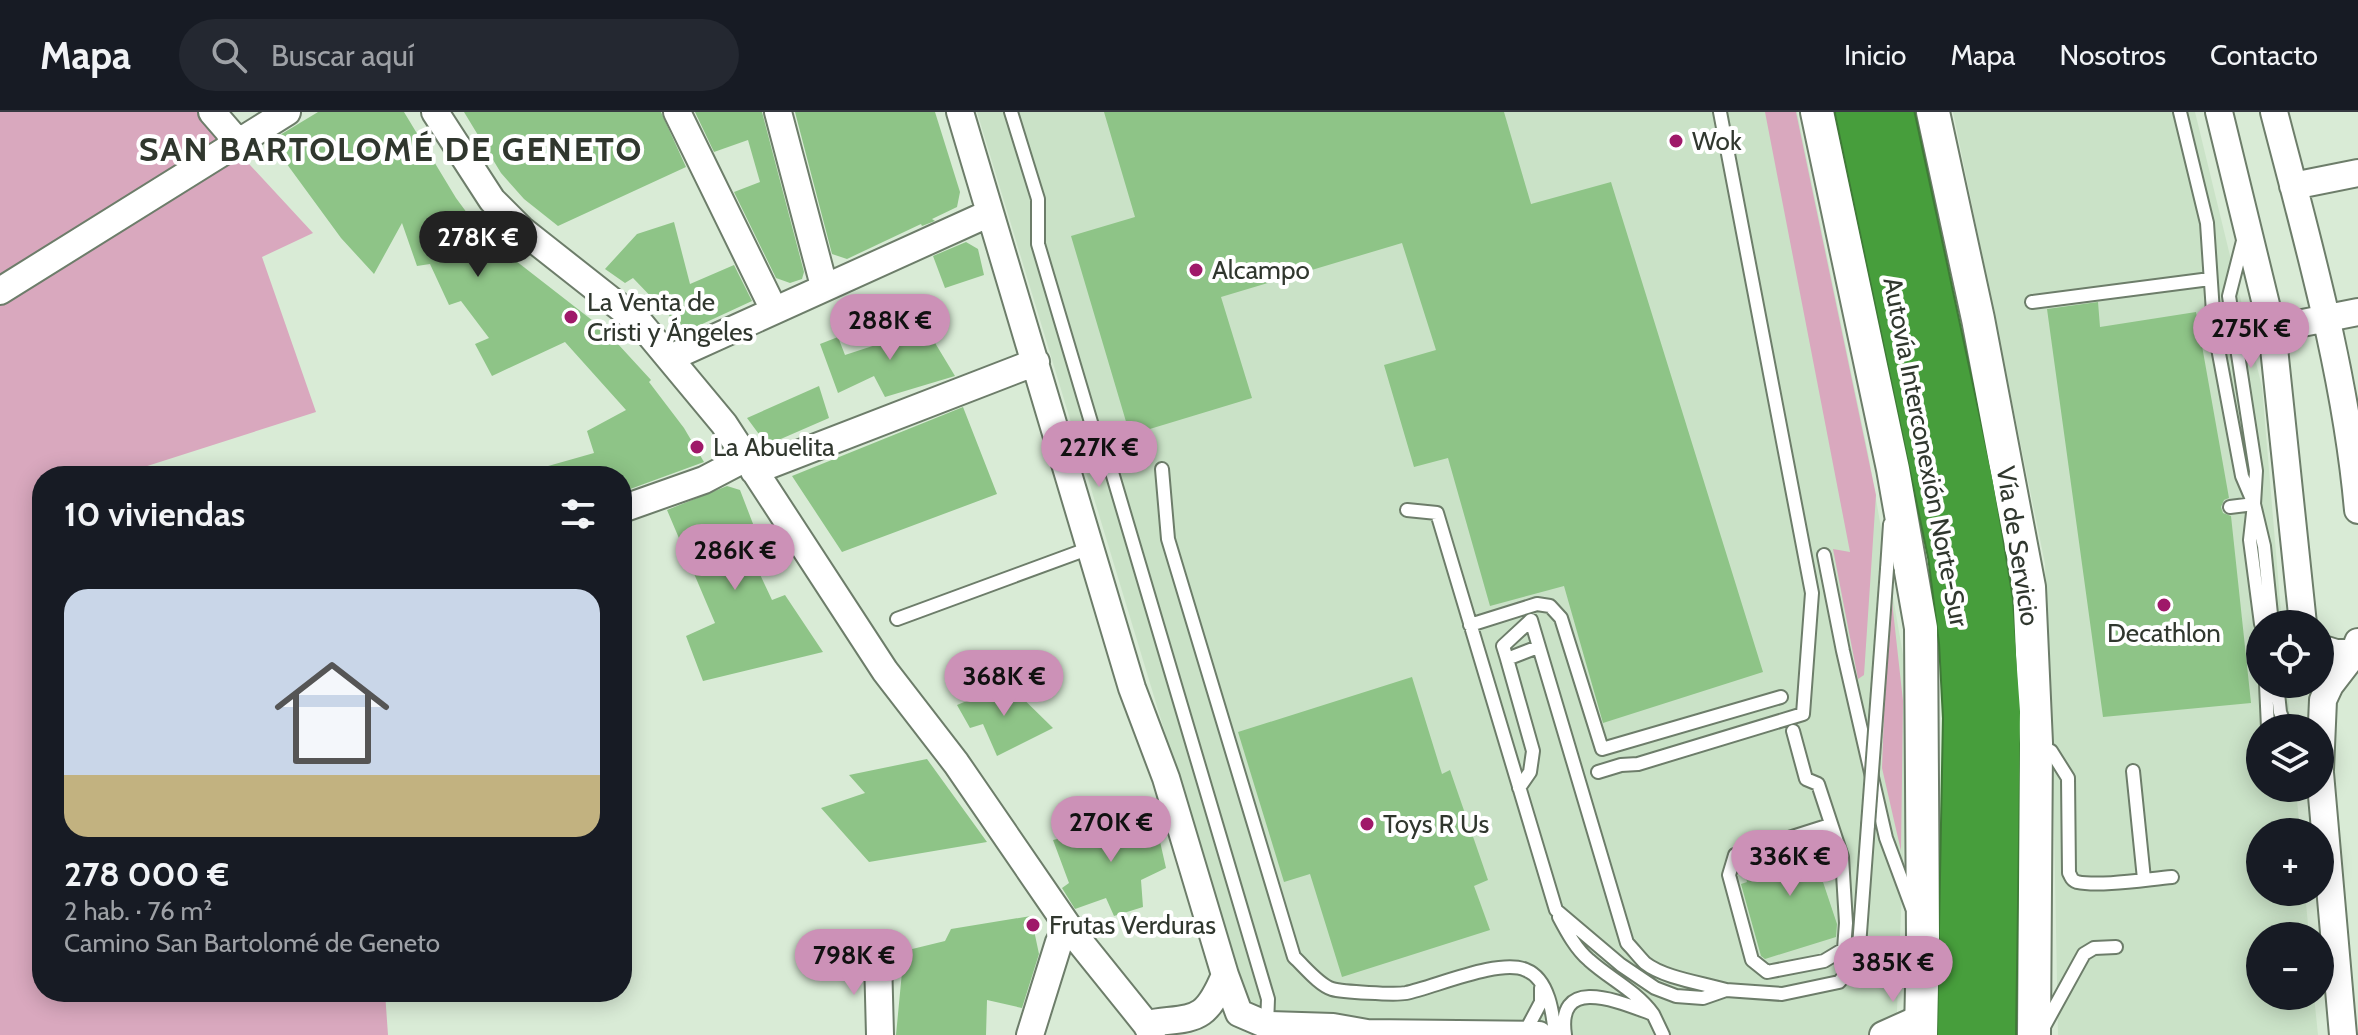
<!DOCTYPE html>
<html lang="es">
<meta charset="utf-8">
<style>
body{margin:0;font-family:Cabin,sans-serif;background:#242831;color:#f1f3f6;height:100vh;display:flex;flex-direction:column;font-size:30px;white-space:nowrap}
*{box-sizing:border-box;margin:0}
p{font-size:26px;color:#9ea1a6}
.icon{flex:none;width:44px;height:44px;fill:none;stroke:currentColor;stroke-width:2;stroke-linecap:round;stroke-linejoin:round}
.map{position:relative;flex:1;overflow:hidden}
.drawer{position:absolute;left:32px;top:354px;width:600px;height:536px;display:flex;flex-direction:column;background:#171b24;border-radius:32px;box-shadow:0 4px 20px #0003}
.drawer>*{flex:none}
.controls{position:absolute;left:2246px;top:498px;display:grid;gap:16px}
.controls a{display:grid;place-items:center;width:88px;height:88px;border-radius:50%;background:#171b24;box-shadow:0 4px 20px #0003;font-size:40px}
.price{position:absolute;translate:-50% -68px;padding:0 18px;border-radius:28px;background:#cc91b7;color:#111;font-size:26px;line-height:52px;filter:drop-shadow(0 2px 4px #0008)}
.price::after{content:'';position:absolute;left:50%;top:48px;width:24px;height:18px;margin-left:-12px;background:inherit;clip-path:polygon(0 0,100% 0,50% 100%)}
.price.active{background:#222;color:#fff}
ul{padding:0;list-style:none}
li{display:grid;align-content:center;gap:16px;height:424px;padding:0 32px}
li+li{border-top:2px solid #363941}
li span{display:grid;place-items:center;height:248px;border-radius:24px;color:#555}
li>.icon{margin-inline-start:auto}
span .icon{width:144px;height:144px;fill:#fffc;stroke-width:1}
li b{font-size:34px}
h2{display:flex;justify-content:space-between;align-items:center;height:96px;padding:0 32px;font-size:34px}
header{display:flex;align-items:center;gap:48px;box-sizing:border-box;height:112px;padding:0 40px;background:#171b24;border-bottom:2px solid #363941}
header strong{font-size:38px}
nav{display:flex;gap:44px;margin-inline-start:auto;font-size:28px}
.search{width:560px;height:72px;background:#242831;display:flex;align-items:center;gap:20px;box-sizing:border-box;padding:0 28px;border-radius:44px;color:#9ea1a6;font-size:30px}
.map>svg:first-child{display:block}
</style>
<header>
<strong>Mapa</strong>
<div class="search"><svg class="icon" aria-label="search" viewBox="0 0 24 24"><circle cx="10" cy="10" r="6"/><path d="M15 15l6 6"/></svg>Buscar aquí</div>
<nav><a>Inicio</a><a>Mapa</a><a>Nosotros</a><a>Contacto</a></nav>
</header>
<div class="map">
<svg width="2358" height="923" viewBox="0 0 2358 923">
<rect width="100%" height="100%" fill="#d9ebd6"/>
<path fill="#cae2c7" d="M977,0H1797L1868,341L1910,583L1896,923H1271L1249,898Z
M1953,0H2195L2262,275L2282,512H2260V572H2287L2291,616H2260V676H2296L2300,720H2260V780H2305L2309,824H2260V884H2314L2318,923H2058L2054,712L2045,452Z"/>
<path fill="#d9a8be" d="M0,0H201L313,121L262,145L316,300L116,364H42V880H385L388,923H0Z
M1765,0H1796L1876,383L1864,563L1858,567L1833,437L1850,440Z
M1889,462L1903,589L1901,739L1882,656Z"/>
<path fill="#8ec487" d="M318,0H404L456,86L484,124L606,219L651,268L649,270L684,316L704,350L622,380V364H534V358L594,341L587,319L626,298L565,230L492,264L475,232L489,226L461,189L449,193L430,152L417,154L402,111L374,162L341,126L270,29Z
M464,0H661L686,55L558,114L524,87L501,61Z
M695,0H762L804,160L802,167L790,171L776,166L734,80L760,70L748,28L714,40Z
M795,0H935L960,80L957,95L932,107L935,109L922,114L921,112L847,147L832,142Z
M1104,0H1504L1531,92L1611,70L1763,560L1603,611L1564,474L1490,494L1448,346L1414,355L1384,253L1436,238L1402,131L1221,185L1252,286L1130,323L1071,124L1135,105Z
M674,110L690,172L734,153L752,189L685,220L633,166L625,171L605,157L637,122Z
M966,130L978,137L984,163L945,176L933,144Z
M2098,190L2100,215L2196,200L2229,386L2224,388L2221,395L2223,401L2231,404L2251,591L2103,605L2047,197Z
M920,206L955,264L885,285L874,264L838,281L820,232L838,225L845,243L894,227L891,221Z
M819,274L829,306L767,333L747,306Z
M963,295L997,382L842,440L792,364Z
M727,374L740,378L755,417L741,422L772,488L785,483L823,540L703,569L686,524L715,511L667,398Z
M1412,565L1442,662L1450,658L1488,768L1474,774L1490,818L1342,865L1310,762L1284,770L1238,620Z
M1008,572L1053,616L997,644L983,612L970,616L957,593Z
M927,647L987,730L869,750L821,696L865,681L849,663Z
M1154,703L1166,756L1141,768L1143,795L1114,804L1106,786L1075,797L1062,776L1069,771L1053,728Z
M1825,724L1833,752L1819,758L1837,812L1836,825L1765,847L1761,844L1741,772L1747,770L1742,750Z
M1031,804L1039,842L1022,896L987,888L986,923H896L904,839L945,829L951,817Z"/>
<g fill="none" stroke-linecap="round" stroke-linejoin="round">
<g stroke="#6d7d6a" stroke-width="16">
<path id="service" d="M1011,0L1038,87V132L1099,337L1111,357L1268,887L1267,913
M2180,0L2207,111L2214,215L2242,364L2254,392L2250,428L2261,512
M2244,125L2229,184L2256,359L2254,392L2264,434L2272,512
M2032,190L2210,167
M1162,357L1168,427L1294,845C1304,854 1319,873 1332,877C1342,880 1395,883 1406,881C1435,875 1500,846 1526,858C1549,867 1553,902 1555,923
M2230,395L2254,392
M1407,398L1437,401L1556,798L1621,853L1655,876L1676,884L1703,886L1726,878L1782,882L1839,870L1858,848L1868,713
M1824,443L1843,539L1886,726L1912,796
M1887,457L1890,412
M897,507L1090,436
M1470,513L1537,492L1550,494L1561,506L1602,637L1781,585
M1507,547L1503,534L1531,508L1627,831C1633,837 1639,845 1645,851C1664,866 1702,871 1726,878
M2266,572L2268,616
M2277,572L2280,600L2286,616
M1793,619L1806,667L1818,672L1842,745L1846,811L1844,837L1824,849L1767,860L1752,848L1729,763L1735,743L1830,713
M2258,632L2260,629
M2039,633L2051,639L2068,666L2069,761C2072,766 2071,768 2077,770C2100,775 2148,767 2172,765
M2133,659L2144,767
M1598,660L1621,653L1638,652L1803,602L1812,481L1720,0
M1519,676L1530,660L1533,639L1507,547L1538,535
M1559,805C1567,820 1576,837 1589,848C1610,867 1635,878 1653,902
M2041,920L2084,842L2094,836L2116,835
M1524,922L1541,890V876
M1565,923C1556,861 1622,891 1653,902L1663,923"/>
</g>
<g stroke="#6d7d6a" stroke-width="30">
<path id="minor" d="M212,0L238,30
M435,0L492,88L522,118L640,211L724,312L885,559L956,651L1072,820L1146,912L1152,923
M677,0L774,198
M778,0L824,174
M960,0L1132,576L1166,666L1225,863L1239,901L1267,913L1333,915L1367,921L1539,923
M2219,0L2272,217L2303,512
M2274,0C2308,131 2346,263 2358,398
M2293,74L2358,61
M0,179L287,0
M2272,217L2358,200
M670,246L990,101
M754,359L1036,250
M622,397L704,368L746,346
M2320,536L2336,541H2358
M2320,658L2323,588L2330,573L2354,542L2358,530
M2320,661L2343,923
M878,846L880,923
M1146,912C1195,904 1204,913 1225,863
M1030,923L1059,830L1072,820
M1883,923L1921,906"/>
</g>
<g stroke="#6d7d6a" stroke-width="36">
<path id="tertiary" d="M1817,0L1893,357L1921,516L1923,825L1921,923
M1933,0L1978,207L2029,475L2036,631L2034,923"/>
</g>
<g stroke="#3f7a37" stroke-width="48">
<path id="motorway" d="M1858,0L1951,443L1962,530L1966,606L1960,923
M1891,0L1971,373L1990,489L1998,600L1993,923"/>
</g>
<use href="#service" stroke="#fff" stroke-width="12"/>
<use href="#minor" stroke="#fff" stroke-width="26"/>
<use href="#tertiary" stroke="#fff" stroke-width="32"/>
<use href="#motorway" stroke="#479e3c" stroke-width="44"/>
<g stroke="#6d7d6a" stroke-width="16" stroke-linecap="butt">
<path id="service-bridge" d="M1868,713L1887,457"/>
</g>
<use href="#service-bridge" stroke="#fff" stroke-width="12"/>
</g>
<g fill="#9f1969" stroke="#fff" stroke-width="3">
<circle cx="1676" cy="29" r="8"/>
<circle cx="1196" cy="158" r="8"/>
<circle cx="571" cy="205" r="8"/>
<circle cx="697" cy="335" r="8"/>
<circle cx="2164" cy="493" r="8"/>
<circle cx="1367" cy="712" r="8"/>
<circle cx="1033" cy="813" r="8"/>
</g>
<g text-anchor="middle" stroke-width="8" stroke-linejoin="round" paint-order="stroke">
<g font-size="26" fill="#30372e" stroke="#fff" text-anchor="start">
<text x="1692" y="38">Wok</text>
<text x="1212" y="167">Alcampo</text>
<text x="587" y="199">La Venta de<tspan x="587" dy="30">Cristi y Ángeles</tspan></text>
<text x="713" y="344">La Abuelita</text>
<text x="2164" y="530" text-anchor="middle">Decathlon</text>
<text x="1383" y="721">Toys R Us</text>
<text x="1049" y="822">Frutas Verduras</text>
</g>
<g font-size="26" fill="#30372e" stroke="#fff">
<text transform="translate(1926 340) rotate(79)" y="9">Autovía Interconexión Norte-Sur</text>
<text transform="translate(2018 434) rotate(81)" y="9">Vía de Servicio</text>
</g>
<g font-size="34" font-weight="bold" letter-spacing="2" fill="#30372e" stroke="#fff">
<text x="391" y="49">SAN BARTOLOMÉ DE GENETO</text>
</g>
</g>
</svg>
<div class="controls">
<a><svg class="icon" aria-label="locate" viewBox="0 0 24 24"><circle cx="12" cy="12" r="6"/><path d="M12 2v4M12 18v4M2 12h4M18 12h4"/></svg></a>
<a><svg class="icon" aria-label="layers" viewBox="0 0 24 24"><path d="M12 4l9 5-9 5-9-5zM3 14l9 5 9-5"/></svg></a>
<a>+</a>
<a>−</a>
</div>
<b class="price active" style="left:478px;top:167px">278K €</b>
<b class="price" style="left:890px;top:250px">288K €</b>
<b class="price" style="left:2251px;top:258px">275K €</b>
<b class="price" style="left:1099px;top:377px">227K €</b>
<b class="price" style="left:735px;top:480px">286K €</b>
<b class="price" style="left:1004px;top:606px">368K €</b>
<b class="price" style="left:1111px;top:752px">270K €</b>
<b class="price" style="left:1790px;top:786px">336K €</b>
<b class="price" style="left:854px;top:885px">798K €</b>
<b class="price" style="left:1893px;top:892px">385K €</b>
<section class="drawer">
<h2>10 viviendas<svg class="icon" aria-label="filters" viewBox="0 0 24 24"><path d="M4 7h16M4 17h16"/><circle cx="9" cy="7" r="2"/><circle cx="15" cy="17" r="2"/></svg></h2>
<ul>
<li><span style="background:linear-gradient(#c9d6e8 75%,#c2b280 0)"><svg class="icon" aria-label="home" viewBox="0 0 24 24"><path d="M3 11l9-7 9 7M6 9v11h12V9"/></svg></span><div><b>278 000 €</b><p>2 hab. · 76 m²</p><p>Camino San Bartolomé de Geneto</p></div></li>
</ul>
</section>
</div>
